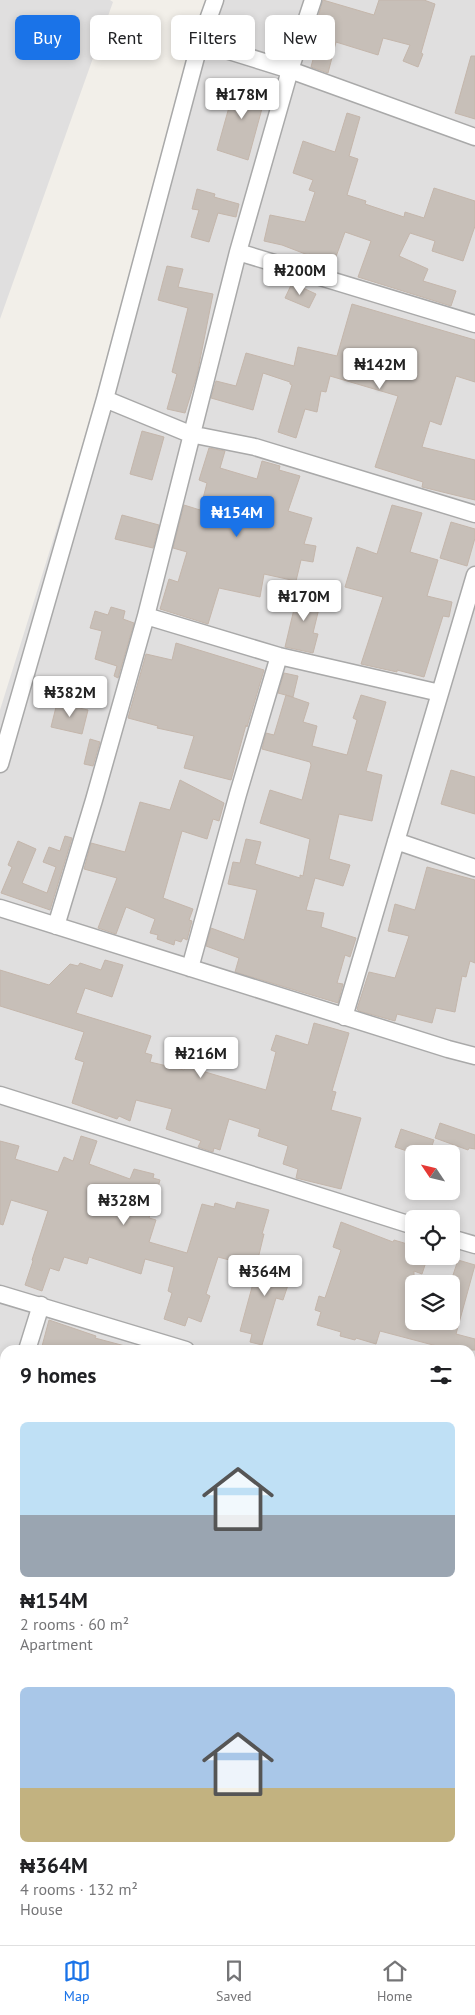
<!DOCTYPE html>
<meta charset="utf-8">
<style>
body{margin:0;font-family:"PT Sans",sans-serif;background:#f6f6f6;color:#202124;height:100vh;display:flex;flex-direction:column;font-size:19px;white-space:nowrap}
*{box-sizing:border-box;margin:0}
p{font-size:16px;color:#757577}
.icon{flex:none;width:28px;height:28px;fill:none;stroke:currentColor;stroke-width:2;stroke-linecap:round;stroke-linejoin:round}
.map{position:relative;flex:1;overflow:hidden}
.details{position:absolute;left:0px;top:1345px;width:475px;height:600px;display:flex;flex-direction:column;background:#fff;border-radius:15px 15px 0 0;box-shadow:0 2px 8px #0003}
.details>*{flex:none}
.hud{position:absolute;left:15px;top:15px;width:445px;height:45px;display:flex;gap:10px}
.needle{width:32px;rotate:305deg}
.tools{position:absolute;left:405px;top:1145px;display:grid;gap:10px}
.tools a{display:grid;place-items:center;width:55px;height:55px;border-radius:8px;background:#fff;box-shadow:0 2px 8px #0003;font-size:25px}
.price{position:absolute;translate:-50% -42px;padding:0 11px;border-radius:5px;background:#fff;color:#222;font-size:16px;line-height:32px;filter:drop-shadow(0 1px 2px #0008)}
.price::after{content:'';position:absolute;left:50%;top:30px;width:15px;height:11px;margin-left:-8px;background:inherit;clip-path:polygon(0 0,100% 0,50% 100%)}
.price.selected{background:#1a73e8;color:#fff}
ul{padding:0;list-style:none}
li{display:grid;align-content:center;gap:10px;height:265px;padding:0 20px}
li span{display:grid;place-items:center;height:155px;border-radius:8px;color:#555}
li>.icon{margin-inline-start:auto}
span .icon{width:90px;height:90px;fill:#fffc;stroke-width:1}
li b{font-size:21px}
h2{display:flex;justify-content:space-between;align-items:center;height:60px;padding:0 20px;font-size:21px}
.tag{padding:0 18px;border-radius:8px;background:#fff;box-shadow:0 2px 8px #0003;font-size:18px;line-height:45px}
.tag.selected{background:#1a73e8;color:#fff}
.tab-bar{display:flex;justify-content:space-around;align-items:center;height:70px;border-top:1px solid #e0e0e0;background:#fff;font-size:14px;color:#757577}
.tab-bar a{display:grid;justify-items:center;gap:2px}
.tab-bar .selected{color:#1a73e8}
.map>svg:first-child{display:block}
</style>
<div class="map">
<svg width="475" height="1945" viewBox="0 0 475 1945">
<rect width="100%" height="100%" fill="#f2efe9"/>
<path fill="#e0dfdf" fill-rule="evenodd" d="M0,0H110L113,2L0,319Z
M211,0H475V1945H0V710L83,444L140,236ZM414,1154H451V1191H414ZM414,1219H451V1256H414ZM414,1284H451V1321H414ZM5,1350H470V1940H5Z"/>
<path fill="#c7bfb8" stroke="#c4b6ab" d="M323,0L374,15L379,0H424L435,4L421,53L423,54L418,67L403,61L410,45L383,38L378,55L336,42L328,73L311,67L319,37L313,35Z
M471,56H475V119L455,113Z
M234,81L267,90L248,160L217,150L231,100L229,99Z
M347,113L360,117L349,156L358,159L347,195L366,201L365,204L404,217L405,212L424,218L434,188L475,201V226L463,261L432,251L435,241L410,233L399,256L428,269L423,281L456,291L451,306L358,277L371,241L345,232L334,262L309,254L308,255L282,245L264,241L270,215L305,222L315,192L309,190L313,180L293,173L303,141L335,152Z
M197,189L215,194L214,197L239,204L236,217L218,213L209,242L191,237L199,210L192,209Z
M167,266L183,269L178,287L213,294L197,375L185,413L167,409L177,374L172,372L188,308L158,300Z
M292,283L316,294L309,308L285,298Z
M352,304L475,340V382L456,376L441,425L430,421L422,447L475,460V500L422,487L423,482L375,467L398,396L330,376L326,392L321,391L317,412L305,409L296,438L278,432L292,385L290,384V382L263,373L253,410L211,398L216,381L236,386L246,353L294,366L298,347L337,356Z
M142,431L164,437L152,480L130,474Z
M209,448L225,451L220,468L257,479L262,461L280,466L279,470L300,476L288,511L312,518L304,544L316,546L313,562L301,560L296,581L264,574L260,597L219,588L208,624L160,609L169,579L178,582L187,552L173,548L184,505L200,510L207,483L199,480Z
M392,505L422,513L410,552L438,560L427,596L452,602L449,617L443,616L424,677L397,670V672L361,664L383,597L345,587L357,547L377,554Z
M122,515L159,525L153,548L115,539Z
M451,522L475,529V538L467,566L440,558Z
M299,588L314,591L313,595L322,596L313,633L318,634L313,653L285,647Z
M111,607L125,611L123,619L134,623L118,678L114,676L117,666L95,659L102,631L90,628L95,611L108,615Z
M176,643L264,670L247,727L246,725L231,780L184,768L194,736L157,728L158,726L128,718L146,654L172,660Z
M284,673L298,676L293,697L278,693Z
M286,695L309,703L303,722L317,726L312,746L347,755L357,720L353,718L361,695L386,702L366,771L382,775L372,821L339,814L329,859L350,865L343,886L315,878L306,910L324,913L321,927L356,938L350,957L345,955L337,983L343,984L338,1003L235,972L239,958L206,946L211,928L244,940L257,890L228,884L233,862L240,863L246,839L261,842L255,864L300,878V875L303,876L310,839L260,823L270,790L302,800L311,765L310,762L262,749L266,733L274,735Z
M57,703L88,710L82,734L51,727Z
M90,739L100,742L93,766L84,764Z
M451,770L475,777V814L441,804Z
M180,780L224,803L219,821L213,819L207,839L182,831L163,898L193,909L189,920L192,921L187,940L183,938L181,942L175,940L174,945L157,939L158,935L150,933L155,919L126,907L116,934L98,928L117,878L84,869L91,843L125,852L140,802L170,810Z
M65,836L72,838L50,910L1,893L12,867L8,865L18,841L36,849L22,883L47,893L56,867L43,862L49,847L60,851Z
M427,867L475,880V963L470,961L466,977L462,976L455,1012L436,1008L432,1023L397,1014L395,1021L359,1011L357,1009L369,972L395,978L409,936L388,931L395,904L415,910Z
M105,960L123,965L112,997L85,988L76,1013L151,1036L145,1053L152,1055L150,1062L184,1070L186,1065L202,1071L266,1090L276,1052L271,1050L276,1035L308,1045L314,1023L349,1033L332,1091L336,1092L331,1110L361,1118L341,1189L296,1178L298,1169L283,1164L288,1146L258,1136L260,1129L229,1119L220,1150L214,1148L213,1152L198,1147L201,1141L166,1129L172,1109L136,1100L130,1121L119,1116L117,1119L72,1103L84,1062L75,1059L84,1032L0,1006V970L49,985L70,964L78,966L80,963L101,970Z
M440,1123L475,1135V1149L469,1148L468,1150L435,1138Z
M401,1129L434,1140L429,1154H416L395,1147Z
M81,1136L97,1141L89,1164L130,1179L134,1169L154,1174L153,1178L160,1180L149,1218L156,1220L149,1242L187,1253L202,1204L214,1207L215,1203L235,1209L237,1202L269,1210L262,1234H264L256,1267L218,1257L206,1294L210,1296L201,1322L188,1317L185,1326L164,1319L172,1293L168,1291L174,1267L145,1259L141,1274L89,1257L87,1264L64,1257L59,1271L50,1268L42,1291L25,1285L33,1261L32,1260L48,1211L11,1200L3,1225L0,1224V1141L19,1146L15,1159L58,1172L64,1157L73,1161Z
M341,1222L393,1242L394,1240L414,1246V1256H428L422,1274L414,1271V1321H451V1299L456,1282L451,1281L458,1260L475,1265L456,1334L475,1339V1350H452L380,1331L376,1344L356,1338L355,1340L340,1336L341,1332L317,1325L321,1312L315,1310L319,1296L325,1298L341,1250L333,1247Z
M260,1258L294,1267L283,1300L276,1298L262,1345L250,1342L252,1334L240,1331Z
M49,1320L96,1336L95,1338L125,1346L124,1350H41Z"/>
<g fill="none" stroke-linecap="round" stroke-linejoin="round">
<g stroke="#a9a9a9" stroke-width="19">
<path id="minor" d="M200,42L290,70L475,137
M238,252L475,324
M105,399L190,434L255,447L475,514
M146,616L279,656L440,693
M0,764L105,399L200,42L215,0
M396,841L475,868
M0,908L448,1049L475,1056
M56,926L94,800L146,616L238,252L290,70L313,0
M190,968L238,794L279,656
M344,1017L475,575
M0,1095L414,1226
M451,1238L475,1245
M0,1294L186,1350
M27,1350L41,1305
M470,1429L475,1430
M0,1443L5,1426
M0,1840L5,1842
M264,1945L266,1940"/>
</g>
<g stroke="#a9a9a9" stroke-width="22">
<path id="tertiary" d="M470,1848L475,1831
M441,1945L442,1940"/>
</g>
<use href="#minor" stroke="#fff" stroke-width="16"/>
<use href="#tertiary" stroke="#fff" stroke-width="20"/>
</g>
</svg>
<div class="tools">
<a><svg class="needle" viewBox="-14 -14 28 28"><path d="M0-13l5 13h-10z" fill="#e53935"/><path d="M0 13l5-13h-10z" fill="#757577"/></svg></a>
<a><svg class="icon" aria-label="locate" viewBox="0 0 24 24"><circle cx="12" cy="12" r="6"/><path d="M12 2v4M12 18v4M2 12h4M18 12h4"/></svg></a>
<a><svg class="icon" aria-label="layers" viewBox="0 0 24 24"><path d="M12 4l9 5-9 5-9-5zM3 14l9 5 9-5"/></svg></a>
</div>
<b class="price" style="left:242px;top:120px">₦178M</b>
<b class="price" style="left:300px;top:296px">₦200M</b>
<b class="price" style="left:380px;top:390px">₦142M</b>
<b class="price selected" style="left:237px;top:538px">₦154M</b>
<b class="price" style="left:304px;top:622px">₦170M</b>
<b class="price" style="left:70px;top:718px">₦382M</b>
<b class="price" style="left:201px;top:1079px">₦216M</b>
<b class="price" style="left:124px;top:1226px">₦328M</b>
<b class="price" style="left:265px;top:1297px">₦364M</b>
<div class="hud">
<a class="tag selected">Buy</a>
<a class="tag">Rent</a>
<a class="tag">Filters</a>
<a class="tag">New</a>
</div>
<section class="details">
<h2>9 homes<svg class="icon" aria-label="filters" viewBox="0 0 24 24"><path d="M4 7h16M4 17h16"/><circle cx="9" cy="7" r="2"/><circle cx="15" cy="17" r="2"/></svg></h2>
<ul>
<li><span style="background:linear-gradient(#bfe0f5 60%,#9aa5b1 0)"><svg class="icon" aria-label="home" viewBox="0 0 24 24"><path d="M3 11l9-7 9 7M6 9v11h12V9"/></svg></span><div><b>₦154M</b><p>2 rooms · 60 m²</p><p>Apartment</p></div></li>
<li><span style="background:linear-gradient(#a9c7e8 65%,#c2b280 0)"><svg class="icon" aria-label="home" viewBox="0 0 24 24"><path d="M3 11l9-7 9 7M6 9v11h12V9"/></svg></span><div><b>₦364M</b><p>4 rooms · 132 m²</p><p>House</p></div></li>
</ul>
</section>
</div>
<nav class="tab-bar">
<a class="selected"><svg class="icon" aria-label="map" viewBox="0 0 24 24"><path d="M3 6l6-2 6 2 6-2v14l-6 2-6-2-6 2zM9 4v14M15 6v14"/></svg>Map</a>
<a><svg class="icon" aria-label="saved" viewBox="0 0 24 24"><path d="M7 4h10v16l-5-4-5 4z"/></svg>Saved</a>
<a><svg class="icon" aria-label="home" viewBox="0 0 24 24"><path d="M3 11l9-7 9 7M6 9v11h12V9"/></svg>Home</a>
</nav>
